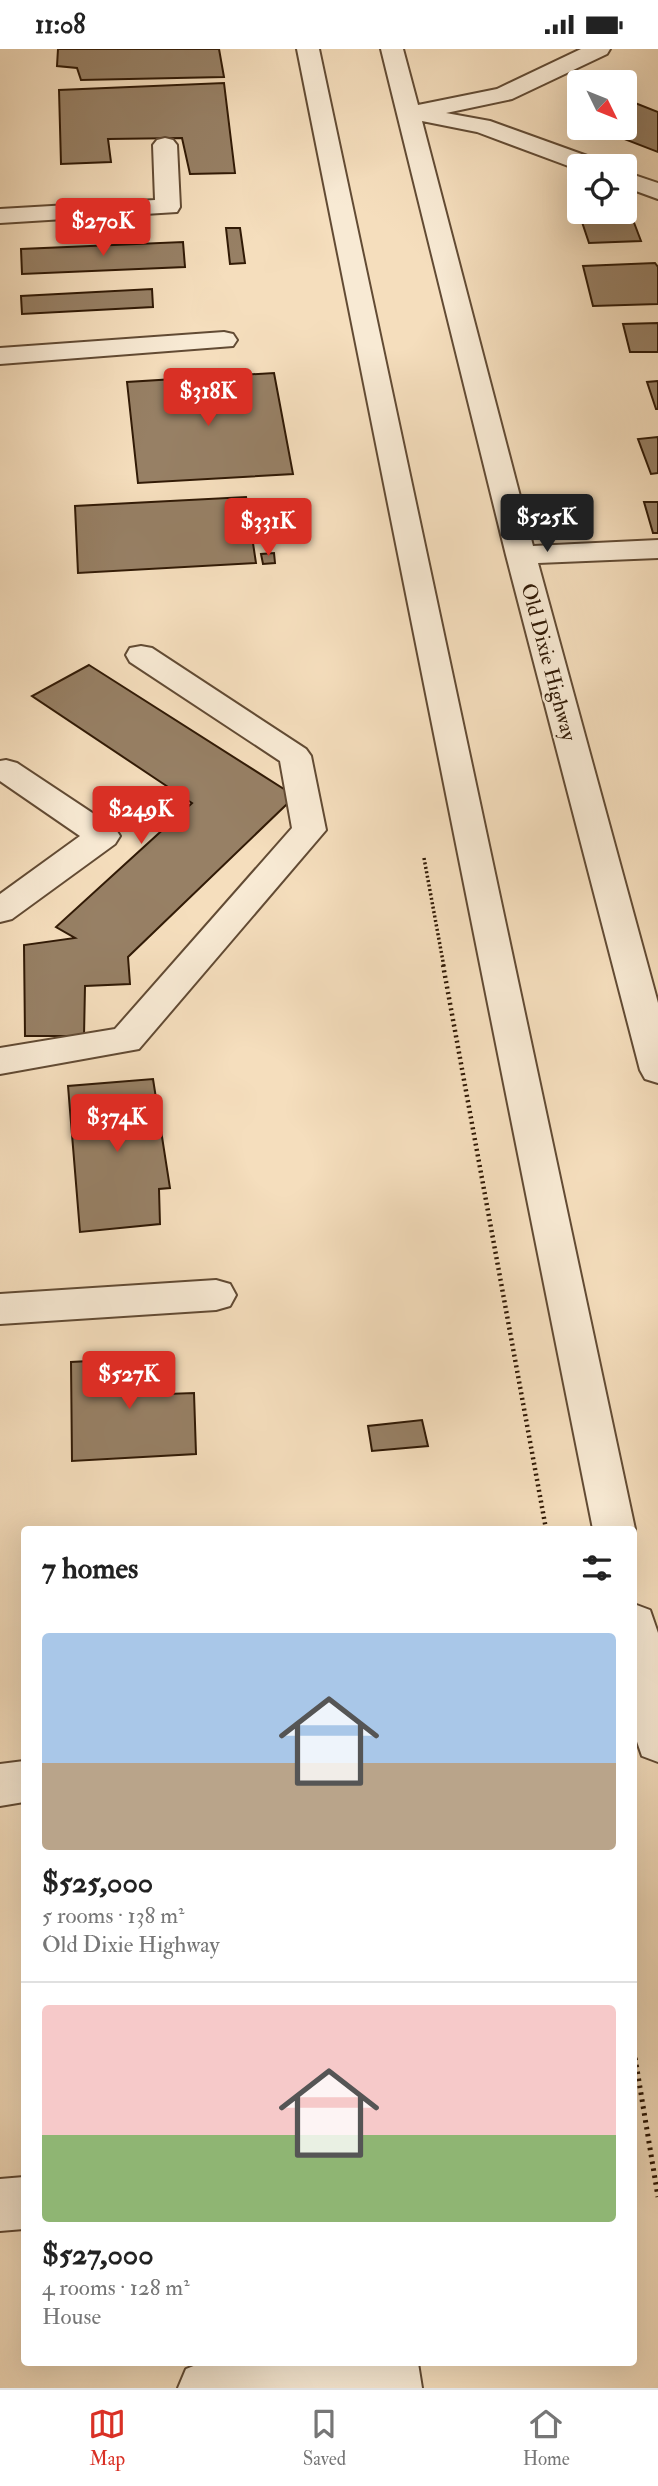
<!DOCTYPE html>
<meta charset="utf-8">
<style>
body{margin:0;font-family:"IM FELL Double Pica",serif;background:#f6f6f6;color:#222;height:100vh;display:flex;flex-direction:column;font-size:26px;white-space:nowrap}
*{box-sizing:border-box;margin:0}
p{font-size:23px;color:#767676}
.icon{flex:none;width:38px;height:38px;fill:none;stroke:currentColor;stroke-width:2;stroke-linecap:round;stroke-linejoin:round}
.map{position:relative;flex:1;overflow:hidden}
.panel{position:absolute;left:21px;top:1477px;width:616px;height:840px;display:flex;flex-direction:column;background:#fff;border-radius:7px;box-shadow:0 7px 28px #0002}
.panel>*{flex:none}
.needle{width:46px;rotate:133deg}
.fabs{position:absolute;left:567px;top:21px;display:grid;gap:14px}
.fabs a{display:grid;place-items:center;width:70px;height:70px;border-radius:7px;background:#fff;box-shadow:0 7px 28px #0002;font-size:35px}
.price{position:absolute;translate:-50% -60px;padding:0 16px;border-radius:7px;background:#d93025;color:#fff;font-size:23px;line-height:46px;filter:drop-shadow(0 2px 4px #0008)}
.price::after{content:'';position:absolute;left:50%;top:42px;width:21px;height:16px;margin-left:-10px;background:inherit;clip-path:polygon(0 0,100% 0,50% 100%)}
.price.selected{background:#222;color:#fff}
ul{padding:0;list-style:none}
li{display:grid;align-content:center;gap:14px;height:371px;padding:0 21px}
li+li{border-top:2px solid #e0e0e0}
li span{display:grid;place-items:center;height:217px;border-radius:7px;color:#555}
li>.icon{margin-inline-start:auto}
span .icon{width:126px;height:126px;fill:#fffc;stroke-width:1}
li b{font-size:30px}
h2{display:flex;justify-content:space-between;align-items:center;height:84px;padding:0 21px;font-size:30px}
.status{display:flex;justify-content:space-between;align-items:center;height:49px;padding:0 35px;background:#fff;direction:ltr}
.status svg{height:19px;fill:currentColor}
.dock{display:flex;justify-content:space-around;align-items:center;height:98px;border-top:2px solid #e0e0e0;background:#fff;font-size:19px;color:#767676}
.dock a{display:grid;justify-items:center;gap:4px}
.dock .selected{color:#d93025}
.map>svg:first-child{display:block}
</style>
<div class="status"><b>11:08</b><svg viewBox="0 0 49 12"><path d="M0 12V9h3v3zM5 12V6h3v6zM10 12V3h3v9zM15 12V0h3v12zM26 1h20v11H26zM47 4h2v5h-2z"/></svg></div>
<div class="map">
<svg width="658" height="2339" viewBox="0 0 658 2339">
<rect width="100%" height="100%" fill="#f5debd"/>
<filter id="stains"><feTurbulence type="fractalNoise" baseFrequency=".00286" numOctaves="4"/><feColorMatrix values="0 0 0 0 .2 0 0 0 0 .09 0 0 0 0 .02 0 0 0 .5 -.17"/></filter>
<radialGradient id="worn" r=".72"><stop offset=".6" stop-color="#630" stop-opacity="0"/><stop offset="1" stop-color="#630" stop-opacity=".3"/></radialGradient>
<path fill="#978065" stroke="#311a06" stroke-width="2" d="M58,0H219L224,28L81,31L77,19L57,17Z
M224,34L235,124L190,125L182,89L108,90L111,113L61,115L59,41Z
M625,50L658,63V103L596,79H625Z
M625,150L641,192L589,194L575,152H579V163H625Z
M226,179H240L245,214L230,215Z
M183,193L185,218L22,225L21,200Z
M655,214L658,218V255L593,257L583,217Z
M152,240L153,258L22,265L21,247Z
M658,274V303H630L623,275Z
M274,324L293,425L138,434L127,333Z
M658,332V360H656L647,333Z
M658,388V424L651,425L638,390Z
M246,448L256,514L78,524L75,457Z
M644,453H658V484H653Z
M274,504L275,514L263,515L261,505Z
M89,616L287,742V755L128,908L130,935L85,937L84,987H25L24,896L75,889L56,878L192,754L32,647Z
M153,1030L170,1139L159,1140L160,1175L80,1183L68,1037Z
M166,1308L167,1345L194,1344L196,1405L72,1412L71,1313Z
M422,1371L428,1397L372,1402L368,1377Z"/>
<g fill="none" stroke-linecap="round" stroke-linejoin="round">
<g stroke="#624b34" stroke-width="4">
<path id="minor" d="M297,0H319L635,1480L634,1484V1480H593Z
M381,0H403L418,56L497,40L581,0H610L607,5L512,50L446,64L490,72L601,112L604,117H579V121L477,83L422,72L533,497L658,491V509L538,514L658,954V1034L645,1030L640,1021L506,506Z
M165,89L173,91L177,96L180,158L177,163L0,174V160L155,151L153,96L157,91Z
M625,123L658,134V150L625,138Z
M224,283L233,285L237,291L233,297L0,315V299Z
M141,597L152,599L306,700L311,707L326,781L139,1000L0,1025V999L115,980L292,779L280,712L130,613L126,606L130,599Z
M6,711L17,714L115,779L120,787L115,795L12,870L0,873V845L80,787L0,732V712Z
M216,1231L230,1235L236,1246L230,1257L216,1261L0,1275V1245Z
M634,1555L650,1561L658,1584V1713L642,1707L634,1684Z
M24,1712V1753L0,1757V1715Z
M24,2128V2180L0,2182V2130Z
M201,2314H418L422,2339H178L186,2320Z"/>
</g>
<path stroke="#311a06" stroke-width="3.5" stroke-dasharray="2 2.5" stroke-linecap="butt" d="M424,809L444,918"/>
<path stroke="#311a06" stroke-width="4.5" stroke-dasharray="2 3.5" stroke-linecap="butt" d="M443,916L546,1480"/>
<path stroke="#311a06" stroke-width="5" stroke-dasharray="2.5 4.5" stroke-linecap="butt" d="M634,2002L658,2148"/>
<use href="#minor" fill="#f8ead4" fill-rule="evenodd"/>
</g>
<g text-anchor="middle" stroke-width="5" stroke-linejoin="round" paint-order="stroke">
<g font-size="21" fill="#311a06" stroke="#f8ead4">
<text transform="translate(549 613) rotate(75)" y="7">Old Dixie Highway</text>
</g>
</g>
<rect width="100%" height="100%" filter="url(#stains)"/>
<rect width="100%" height="100%" fill="url(#worn)"/>
</svg>
<div class="fabs">
<a><svg class="needle" viewBox="-14 -14 28 28"><path d="M0-13l5 13h-10z" fill="#e53935"/><path d="M0 13l5-13h-10z" fill="#767676"/></svg></a>
<a><svg class="icon" aria-label="locate" viewBox="0 0 24 24"><circle cx="12" cy="12" r="6"/><path d="M12 2v4M12 18v4M2 12h4M18 12h4"/></svg></a>
</div>
<b class="price" style="left:103px;top:209px">$270K</b>
<b class="price" style="left:208px;top:379px">$318K</b>
<b class="price selected" style="left:547px;top:505px">$525K</b>
<b class="price" style="left:268px;top:509px">$331K</b>
<b class="price" style="left:141px;top:797px">$249K</b>
<b class="price" style="left:117px;top:1105px">$374K</b>
<b class="price" style="left:129px;top:1362px">$527K</b>
<section class="panel">
<h2>7 homes<svg class="icon" aria-label="filters" viewBox="0 0 24 24"><path d="M4 7h16M4 17h16"/><circle cx="9" cy="7" r="2"/><circle cx="15" cy="17" r="2"/></svg></h2>
<ul>
<li><span style="background:linear-gradient(#a9c7e8 60%,#b9a48a 0)"><svg class="icon" aria-label="home" viewBox="0 0 24 24"><path d="M3 11l9-7 9 7M6 9v11h12V9"/></svg></span><div><b>$525,000</b><p>5 rooms · 138 m²</p><p>Old Dixie Highway</p></div></li>
<li><span style="background:linear-gradient(#f6c9c9 60%,#8fb573 0)"><svg class="icon" aria-label="home" viewBox="0 0 24 24"><path d="M3 11l9-7 9 7M6 9v11h12V9"/></svg></span><div><b>$527,000</b><p>4 rooms · 128 m²</p><p>House</p></div></li>
</ul>
</section>
</div>
<nav class="dock">
<a class="selected"><svg class="icon" aria-label="map" viewBox="0 0 24 24"><path d="M3 6l6-2 6 2 6-2v14l-6 2-6-2-6 2zM9 4v14M15 6v14"/></svg>Map</a>
<a><svg class="icon" aria-label="saved" viewBox="0 0 24 24"><path d="M7 4h10v16l-5-4-5 4z"/></svg>Saved</a>
<a><svg class="icon" aria-label="home" viewBox="0 0 24 24"><path d="M3 11l9-7 9 7M6 9v11h12V9"/></svg>Home</a>
</nav>
